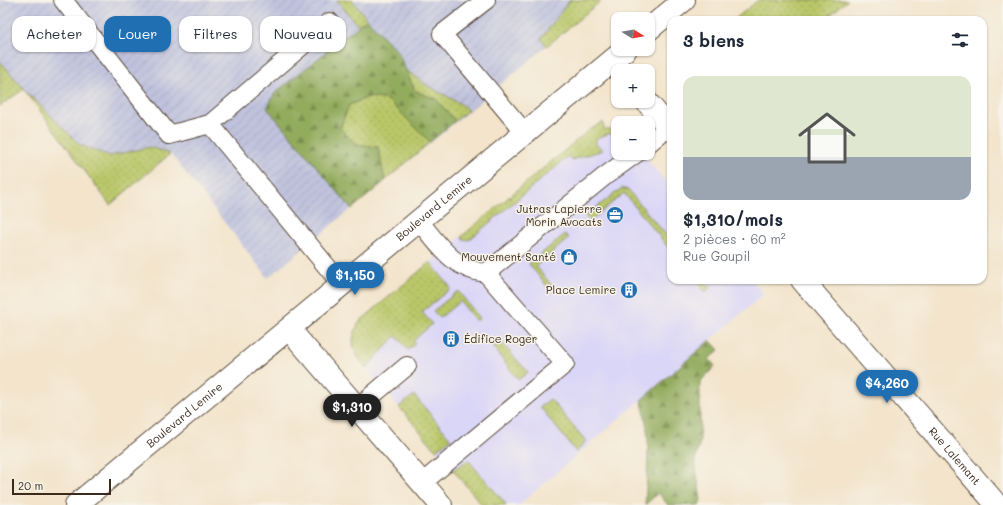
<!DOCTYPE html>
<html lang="fr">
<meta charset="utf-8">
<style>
body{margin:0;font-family:Mali,sans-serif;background:#f2f2f3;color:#1f2937;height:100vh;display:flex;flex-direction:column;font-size:15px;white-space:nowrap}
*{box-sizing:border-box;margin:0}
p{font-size:13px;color:#747a83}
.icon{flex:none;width:22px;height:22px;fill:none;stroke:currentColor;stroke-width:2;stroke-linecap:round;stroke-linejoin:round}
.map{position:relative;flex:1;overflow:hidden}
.panel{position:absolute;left:667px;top:16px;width:320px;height:268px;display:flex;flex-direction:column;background:#fff;border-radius:12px;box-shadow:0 1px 3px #0004}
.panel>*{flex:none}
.top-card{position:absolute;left:12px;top:16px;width:380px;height:36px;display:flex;gap:8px}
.needle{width:26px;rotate:101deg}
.controls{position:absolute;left:611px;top:12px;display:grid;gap:8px}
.controls a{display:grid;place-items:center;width:44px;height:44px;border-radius:8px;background:#fff;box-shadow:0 1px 3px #0004;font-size:20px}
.scale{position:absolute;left:12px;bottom:10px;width:99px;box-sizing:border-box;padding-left:4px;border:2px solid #3b2a1e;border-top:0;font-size:11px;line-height:14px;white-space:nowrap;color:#3b2a1e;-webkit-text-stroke:3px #f7f3e8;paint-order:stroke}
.price{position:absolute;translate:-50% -34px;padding:0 9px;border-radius:14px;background:#1f6fb2;color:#fff;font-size:13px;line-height:26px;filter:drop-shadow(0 1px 2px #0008)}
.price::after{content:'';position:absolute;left:50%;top:24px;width:12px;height:9px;margin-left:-6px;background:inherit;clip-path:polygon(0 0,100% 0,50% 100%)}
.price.current{background:#222;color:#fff}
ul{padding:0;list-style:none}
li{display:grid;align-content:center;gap:8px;height:212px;padding:0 16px}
li span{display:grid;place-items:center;height:124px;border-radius:12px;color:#555}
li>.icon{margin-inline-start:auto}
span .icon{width:72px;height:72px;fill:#fffc;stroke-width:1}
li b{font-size:17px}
h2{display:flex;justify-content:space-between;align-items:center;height:48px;padding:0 16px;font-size:17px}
.tag{padding:0 14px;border-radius:12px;background:#fff;box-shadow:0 1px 3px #0004;font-size:14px;line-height:36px}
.tag.current{background:#1f6fb2;color:#fff}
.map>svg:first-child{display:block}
</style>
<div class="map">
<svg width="1003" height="505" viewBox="0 0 1003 505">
<defs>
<pattern id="industrial-furrows" width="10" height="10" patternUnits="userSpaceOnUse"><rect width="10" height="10" fill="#c0c2dd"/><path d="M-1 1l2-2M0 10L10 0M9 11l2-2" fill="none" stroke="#a6a7bd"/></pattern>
<pattern id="grass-dots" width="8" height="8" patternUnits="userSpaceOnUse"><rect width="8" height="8" fill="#b9c769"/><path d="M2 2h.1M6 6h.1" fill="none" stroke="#a0ab5b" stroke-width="1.8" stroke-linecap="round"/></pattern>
<pattern id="forest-firs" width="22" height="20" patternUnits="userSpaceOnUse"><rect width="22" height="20" fill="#92ac5d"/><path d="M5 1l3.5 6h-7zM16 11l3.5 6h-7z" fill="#788c4c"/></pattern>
</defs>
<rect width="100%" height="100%" fill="#f7f3e8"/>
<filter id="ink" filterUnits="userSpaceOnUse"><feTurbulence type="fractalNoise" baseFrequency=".025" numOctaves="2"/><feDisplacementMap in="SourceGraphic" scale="8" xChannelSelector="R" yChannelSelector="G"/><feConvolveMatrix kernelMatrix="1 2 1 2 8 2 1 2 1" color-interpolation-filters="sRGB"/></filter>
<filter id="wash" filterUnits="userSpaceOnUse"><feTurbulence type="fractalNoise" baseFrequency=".012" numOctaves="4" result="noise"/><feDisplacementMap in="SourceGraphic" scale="16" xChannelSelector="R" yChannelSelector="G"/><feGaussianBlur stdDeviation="0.9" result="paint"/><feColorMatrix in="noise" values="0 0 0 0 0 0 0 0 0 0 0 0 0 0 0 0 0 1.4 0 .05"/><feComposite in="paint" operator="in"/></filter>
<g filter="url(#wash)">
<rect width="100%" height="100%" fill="#f3e4cb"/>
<path fill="#dad6f7" d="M603,122L604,129L618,130V153H641L671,187V280H752L764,294L519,505H482L357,357L352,347L353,335L359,322L589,130Z"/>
<path fill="url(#industrial-furrows)" d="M0,0H602L268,278L171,154L110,205L24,89L0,61Z"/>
<path fill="url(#grass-dots)" stroke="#7a7844" d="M337,0H352L367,19L357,25Z
M570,0H602L547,46L541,39Z
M758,0H848L824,20H734Z
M0,61L24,89L80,145L110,156L150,147L170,154L110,205L24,89L0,106Z
M406,70L428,86L461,104L468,110L455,121L436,99L415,91Z
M369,97L388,100L430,142L385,181L378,147L356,144L340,128L349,105Z
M603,122L604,129L618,130V146H616L618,140L610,133L596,139V144L603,150L572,160L569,156L469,240L463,239L462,236L589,130Z
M622,188L628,190L671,241V251L624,193L590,221L585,216Z
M565,234L569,238L536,266L553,287L550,290L529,264Z
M430,262L451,288L422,312L432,324L413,341L415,344L408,350L396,336L366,368C352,349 349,344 359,322Z
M695,280H703L710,288L705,292Z
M458,291L480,318L476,321L460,301L440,318L433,311Z
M498,339L528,372L518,380L491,344Z
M414,395L451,439L436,450L399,407Z
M550,399L586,441L576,452L540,407Z
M468,460L507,505H482L453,470Z"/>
<path fill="url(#forest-firs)" stroke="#666b3e" d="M367,19L398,52L415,91L436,99L455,121L430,142L388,100L369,97L349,105L340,128L356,144L378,147L385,181L352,209L267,108L275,93Z
M710,340L719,350L709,359L715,366L700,382V442L695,461L701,500L699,505H668L658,493L645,505C647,469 652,434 641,400Z"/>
</g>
<g filter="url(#ink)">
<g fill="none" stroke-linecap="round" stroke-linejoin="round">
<g stroke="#574638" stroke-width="20">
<path id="lane" d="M63,0L169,135L210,124
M486,0L442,34L525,133
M330,22L210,124L342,285
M648,144L671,124
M419,221C438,244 454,270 486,273L565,364L422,483
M486,273L605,176L637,153
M357,408L407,366"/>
</g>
<g stroke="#574638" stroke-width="24">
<g id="street">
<path d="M646,101L671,130"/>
<path id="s1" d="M802,280L997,505"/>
<path d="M289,329L441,505"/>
</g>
</g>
<g stroke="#574638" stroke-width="24">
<g id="secondary">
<path d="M648,30L684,0"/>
<path id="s2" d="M76,505L626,49"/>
</g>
</g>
<use href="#lane" stroke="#fff" stroke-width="18"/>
<use href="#street" stroke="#fff" stroke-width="22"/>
<use href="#secondary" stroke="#fff" stroke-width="22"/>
</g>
</g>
<defs>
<g id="office-disc" transform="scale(0.9)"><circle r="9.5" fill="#1f6fb2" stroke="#f7f3e8"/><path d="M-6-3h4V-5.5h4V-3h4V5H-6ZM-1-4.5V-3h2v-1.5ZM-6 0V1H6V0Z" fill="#fff"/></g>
<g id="shop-disc" transform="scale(0.9)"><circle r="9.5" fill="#1f6fb2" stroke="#f7f3e8"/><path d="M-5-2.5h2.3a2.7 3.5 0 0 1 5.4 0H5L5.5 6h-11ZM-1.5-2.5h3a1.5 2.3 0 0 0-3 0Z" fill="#fff"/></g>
<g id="building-disc" transform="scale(0.9)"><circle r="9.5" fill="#1f6fb2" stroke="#f7f3e8"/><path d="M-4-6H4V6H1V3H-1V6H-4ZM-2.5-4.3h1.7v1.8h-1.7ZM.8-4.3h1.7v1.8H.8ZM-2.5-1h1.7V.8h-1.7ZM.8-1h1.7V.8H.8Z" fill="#fff"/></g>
</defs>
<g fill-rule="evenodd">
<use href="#office-disc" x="615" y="215"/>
<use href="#shop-disc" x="569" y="257"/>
<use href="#building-disc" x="629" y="290"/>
<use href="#building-disc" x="451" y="339"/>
</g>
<g text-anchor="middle" stroke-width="3" stroke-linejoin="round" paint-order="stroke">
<g font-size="11" fill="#3b2a1e" stroke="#f7f3e8">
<text dy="4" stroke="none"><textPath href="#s2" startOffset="465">Boulevard Lemire</textPath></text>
<text dy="4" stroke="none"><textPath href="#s2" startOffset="141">Boulevard Lemire</textPath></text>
<text dy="4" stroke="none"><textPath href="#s1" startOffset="233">Rue Lalemant</textPath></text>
</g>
<g font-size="11" fill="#3b2a1e" stroke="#f7f3e8" text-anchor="end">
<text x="602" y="213">Jutras Lapierre<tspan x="602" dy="13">Morin Avocats</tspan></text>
<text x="556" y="261">Mouvement Santé</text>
<text x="616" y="294">Place Lemire</text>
<text x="464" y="343" text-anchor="start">Édifice Roger</text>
</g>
</g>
</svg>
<div class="controls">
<a><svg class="needle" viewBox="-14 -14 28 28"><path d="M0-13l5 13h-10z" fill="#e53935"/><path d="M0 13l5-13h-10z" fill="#747a83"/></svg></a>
<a>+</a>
<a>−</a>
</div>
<div class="scale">20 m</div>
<b class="price" style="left:355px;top:296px">$1,150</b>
<b class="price" style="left:887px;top:404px">$4,260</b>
<b class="price current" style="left:352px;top:428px">$1,310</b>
<div class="top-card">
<a class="tag">Acheter</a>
<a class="tag current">Louer</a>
<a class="tag">Filtres</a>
<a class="tag">Nouveau</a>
</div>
<section class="panel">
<h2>3 biens<svg class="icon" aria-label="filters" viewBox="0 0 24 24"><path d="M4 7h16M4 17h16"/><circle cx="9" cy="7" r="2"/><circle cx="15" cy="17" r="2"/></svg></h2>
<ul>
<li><span style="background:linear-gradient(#dfe7d0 65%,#9aa5b1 0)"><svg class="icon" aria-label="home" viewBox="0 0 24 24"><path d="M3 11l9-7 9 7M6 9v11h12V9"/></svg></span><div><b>$1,310/mois</b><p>2 pièces · 60 m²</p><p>Rue Goupil</p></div></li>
</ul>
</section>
</div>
